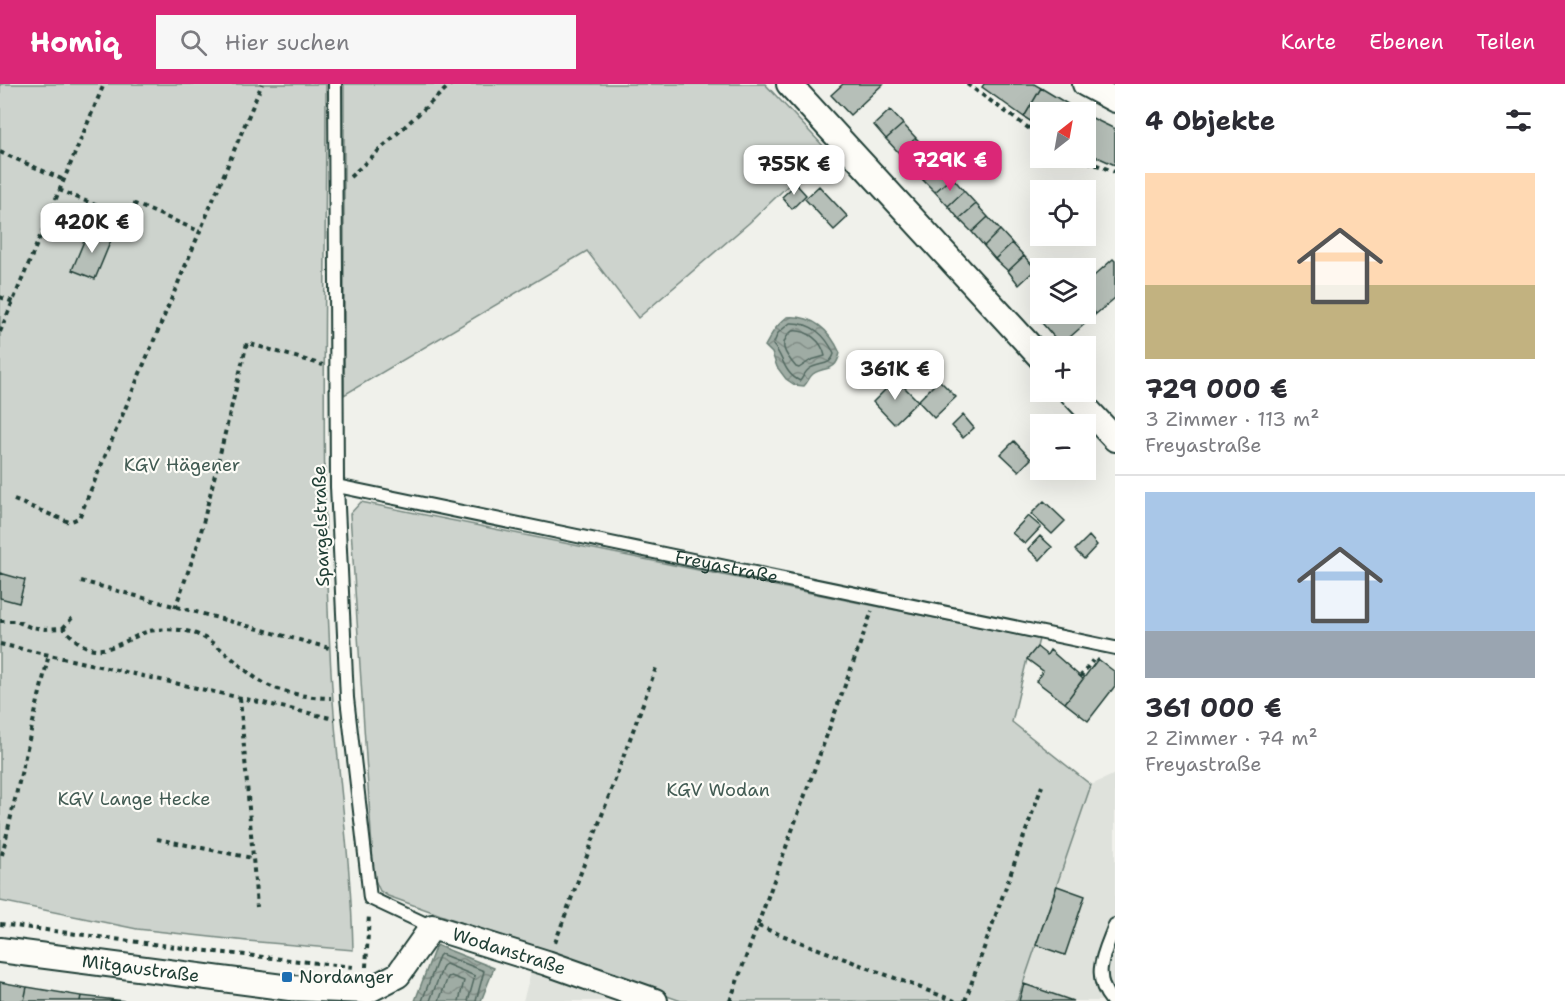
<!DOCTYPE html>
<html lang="de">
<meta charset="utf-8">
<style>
body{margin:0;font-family:"Shantell Sans",sans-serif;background:#f7f7f7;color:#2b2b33;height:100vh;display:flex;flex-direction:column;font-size:22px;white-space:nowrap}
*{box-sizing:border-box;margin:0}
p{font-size:20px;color:#7c7c81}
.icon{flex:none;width:33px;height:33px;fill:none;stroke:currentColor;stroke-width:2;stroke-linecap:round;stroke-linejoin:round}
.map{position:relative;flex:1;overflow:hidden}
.side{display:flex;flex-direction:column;background:#fff;width:450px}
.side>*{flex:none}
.needle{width:39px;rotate:31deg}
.controls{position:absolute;left:1030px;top:18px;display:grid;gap:12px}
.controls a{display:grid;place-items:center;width:66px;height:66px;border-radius:0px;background:#fff;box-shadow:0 6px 24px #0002;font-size:30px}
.price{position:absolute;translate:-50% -51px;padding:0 14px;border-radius:12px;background:#fff;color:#222;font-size:20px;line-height:39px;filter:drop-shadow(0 2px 3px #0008)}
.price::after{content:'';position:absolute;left:50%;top:36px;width:18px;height:14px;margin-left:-9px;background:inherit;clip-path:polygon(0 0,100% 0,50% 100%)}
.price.active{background:#db2777;color:#fff}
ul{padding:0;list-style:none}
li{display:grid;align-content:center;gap:12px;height:318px;padding:0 30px}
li+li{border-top:2px solid #e1e1e2}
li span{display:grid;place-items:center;height:186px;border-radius:0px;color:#555}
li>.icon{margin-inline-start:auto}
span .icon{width:108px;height:108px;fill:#fffc;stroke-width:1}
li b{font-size:26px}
h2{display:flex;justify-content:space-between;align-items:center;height:72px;padding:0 30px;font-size:26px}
header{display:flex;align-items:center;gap:36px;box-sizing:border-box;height:84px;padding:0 30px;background:#db2777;color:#fff}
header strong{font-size:28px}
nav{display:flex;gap:33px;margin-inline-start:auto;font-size:21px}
.search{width:420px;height:54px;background:#f7f7f7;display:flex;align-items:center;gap:15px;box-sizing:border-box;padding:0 21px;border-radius:0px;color:#7c7c81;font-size:22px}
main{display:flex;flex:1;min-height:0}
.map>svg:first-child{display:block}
</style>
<header>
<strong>Homiq</strong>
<div class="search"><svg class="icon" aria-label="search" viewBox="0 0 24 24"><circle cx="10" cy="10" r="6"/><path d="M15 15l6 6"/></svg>Hier suchen</div>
<nav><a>Karte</a><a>Ebenen</a><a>Teilen</a></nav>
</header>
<main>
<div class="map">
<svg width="1115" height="917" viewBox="0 0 1115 917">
<defs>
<pattern id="water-waves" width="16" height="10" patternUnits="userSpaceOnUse" patternTransform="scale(1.5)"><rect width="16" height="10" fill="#9faca4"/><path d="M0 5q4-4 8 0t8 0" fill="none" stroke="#818d86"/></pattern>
</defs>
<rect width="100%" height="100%" fill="#f0f1eb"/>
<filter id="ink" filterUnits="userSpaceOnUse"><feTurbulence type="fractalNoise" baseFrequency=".0167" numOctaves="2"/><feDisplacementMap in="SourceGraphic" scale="12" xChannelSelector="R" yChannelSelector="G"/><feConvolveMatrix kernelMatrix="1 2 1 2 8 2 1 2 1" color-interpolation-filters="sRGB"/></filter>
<g filter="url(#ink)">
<path fill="#dfe2dc" d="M1115,690V917H1017L1091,701Z
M532,884L626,917H523Z"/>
<path fill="#cdd3cd" stroke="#768880" stroke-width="1.5" d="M0,0H326C326,189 320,379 330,568C334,668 351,766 353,866L247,857L137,845L0,817Z
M344,0H765L826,65L749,139L638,234L587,167L344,311Z
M361,418L1039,555L1037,563L1027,575L1012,638L1091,701L1017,917H681L388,812L380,807L374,794L350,430Z"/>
<path fill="url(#water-waves)" stroke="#6c8077" stroke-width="1.5" d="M787,233C814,231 830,247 840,269C835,290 826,281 813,290C809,293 808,298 804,302L795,301L786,295L777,283L772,269L765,262C773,248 774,244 787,233Z
M436,861L494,884L481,917H415Z"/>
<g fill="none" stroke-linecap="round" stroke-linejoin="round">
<path stroke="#526961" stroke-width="1.5" d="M790,239C811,238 826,251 834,270C830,283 819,278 809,285C805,288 803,293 800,297C783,289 784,273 773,261L778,249Z
M792,247C807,245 822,257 825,272L811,276L799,284L796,283C785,270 777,260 792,247Z
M422,917L439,872L441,870L484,887L476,917
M430,917L443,882L446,880L475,892L468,917
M439,917L448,893L451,892L464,897L459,917"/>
</g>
<path fill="#b6bfb8" stroke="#1f3d34" stroke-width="1.5" d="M843,0H883L850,31L831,11Z
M984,0H1034L1041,4L1024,33L982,3Z
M1041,4L1081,28H1041V44L1024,33Z
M890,26L903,40L886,55L874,41Z
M1086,31L1115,45V81L1086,68Z
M903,40L916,54L899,69L886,55Z
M916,54L928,67L911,83L899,69Z
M928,67L940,80L923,96L911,83Z
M940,80L952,93L935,108L923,96Z
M952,93L964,107L948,122L935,108Z
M796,100L806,111L792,125L782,113Z
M819,102L848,133L834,146L805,115Z
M964,107L976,120L959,135L948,122Z
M976,120L988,133L972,148L959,135Z
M988,133L1000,146L984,162L972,148Z
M89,145L112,154L95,195L72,186Z
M1000,146L1012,159L995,175L984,162Z
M1012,159L1024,172L1008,187L995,175Z
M1024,172L1036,185L1019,201L1008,187Z
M1113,175L1115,177V214L1096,230L1086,218V199Z
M1086,218L1096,230L1061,261L1042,239L1052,230H1086Z
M896,295L918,317L894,340L873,318Z
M939,296L956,313L934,334L918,317Z
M963,331L974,344L963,354L952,342Z
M1014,357L1031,375L1019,387L1001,370Z
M1044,417L1065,437L1052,450L1031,430Z
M1028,432L1041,443L1025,460L1012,449Z
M1040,452L1052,463L1040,476L1028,465Z
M1089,452L1097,461L1084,475L1075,466Z
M0,489L25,496L19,519L0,514Z
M1037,563L1047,571L1050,566L1083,595L1065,619L1036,597L1043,587L1027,575Z
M1098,575L1115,588V602L1088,637L1065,619Z
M1057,802L1085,812L1065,871L1036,861Z
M0,898L27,903L24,917H0Z
M1024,900L1073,917H1019Z
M27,903L81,912L80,917H24Z
M81,912L125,917H80Z"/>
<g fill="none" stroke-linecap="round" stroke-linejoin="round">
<g stroke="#1f3d34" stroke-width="16">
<g id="service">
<path d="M335,0L337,402L347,614L370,814L432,843"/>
<path id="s1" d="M337,402L1115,564"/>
<path d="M1112,917C1090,891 1105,868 1115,841"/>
</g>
</g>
<g stroke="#1f3d34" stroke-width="28">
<g id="minor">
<path d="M789,0L1041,274"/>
<path d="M1085,0L1115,16"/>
<path d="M1071,308L1115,355"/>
<path id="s2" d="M0,866L290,904L367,907L398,891L432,843L547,879L655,917"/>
</g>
</g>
<path stroke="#1f3d34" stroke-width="4" stroke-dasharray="4.5 4.5" stroke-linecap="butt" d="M967,0L1041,53
M0,68L64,96
M1079,74L1115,88
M350,93L451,0
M59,106L129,135L135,120L199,147
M0,213L13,218
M0,248L104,0
M14,416L69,438L79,434L262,0
M81,497L329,564
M175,524L198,460L247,259L323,281
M0,537H16L30,543L45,545L63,544C70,550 76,558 85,562C107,573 129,553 149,547C160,545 171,545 181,546C212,550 233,578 257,595C276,608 308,614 331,614
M63,544L72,534
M0,560L335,635
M1080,593L1093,576
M240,614L257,823
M157,755L252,774
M2,771L49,570
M0,840L199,866L354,883
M758,842L955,917
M555,859L656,584
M366,883L369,831
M730,917L872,527
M965,917L1042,702"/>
<use href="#service" stroke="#fdfcf7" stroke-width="12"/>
<use href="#minor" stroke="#fdfcf7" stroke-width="24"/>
</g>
</g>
<rect fill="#1f6fb2" stroke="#fdfcf7" stroke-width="2" x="281" y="887" width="12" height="12" rx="3"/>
<g text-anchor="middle" stroke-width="4.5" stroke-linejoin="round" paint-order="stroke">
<g font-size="18" fill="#425b53" stroke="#fdfcf7">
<text x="182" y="387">KGV Hägener</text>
<text x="718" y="712">KGV Wodan</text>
<text x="134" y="721">KGV Lange Hecke</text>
</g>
<g font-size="18" fill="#1f3d34" stroke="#fdfcf7">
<text transform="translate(321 442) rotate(-92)" y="6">Spargelstraße</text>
<text dy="6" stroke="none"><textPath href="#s1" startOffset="398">Freyastraße</textPath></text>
<text dy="6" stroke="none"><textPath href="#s2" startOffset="544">Wodanstraße</textPath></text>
<text dy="6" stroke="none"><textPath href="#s2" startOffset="142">Mitgaustraße</textPath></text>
</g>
<g font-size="18" fill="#1f3d34" stroke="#fdfcf7" text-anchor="start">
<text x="299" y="899">Nordanger</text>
</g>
</g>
</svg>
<div class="controls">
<a><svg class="needle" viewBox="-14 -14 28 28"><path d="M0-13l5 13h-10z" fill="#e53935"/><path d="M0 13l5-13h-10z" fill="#7c7c81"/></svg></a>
<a><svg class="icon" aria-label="locate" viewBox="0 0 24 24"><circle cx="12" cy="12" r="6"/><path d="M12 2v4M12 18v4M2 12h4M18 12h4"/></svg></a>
<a><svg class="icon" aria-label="layers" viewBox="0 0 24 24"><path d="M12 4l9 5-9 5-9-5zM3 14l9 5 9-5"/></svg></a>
<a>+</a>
<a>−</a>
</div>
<b class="price active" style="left:950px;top:108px">729K €</b>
<b class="price" style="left:794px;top:112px">755K €</b>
<b class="price" style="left:92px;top:170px">420K €</b>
<b class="price" style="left:895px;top:317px">361K €</b>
</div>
<section class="side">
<h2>4 Objekte<svg class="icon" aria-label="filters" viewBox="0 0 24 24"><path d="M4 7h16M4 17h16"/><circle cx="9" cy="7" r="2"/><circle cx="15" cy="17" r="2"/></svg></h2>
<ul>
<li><span style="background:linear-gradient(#ffd9b3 60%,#c2b280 0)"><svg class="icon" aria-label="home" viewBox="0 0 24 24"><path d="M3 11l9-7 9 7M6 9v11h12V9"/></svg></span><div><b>729 000 €</b><p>3 Zimmer · 113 m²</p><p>Freyastraße</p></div></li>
<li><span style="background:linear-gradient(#a9c7e8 75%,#9aa5b1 0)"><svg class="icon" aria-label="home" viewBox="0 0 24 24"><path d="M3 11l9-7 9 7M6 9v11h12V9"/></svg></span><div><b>361 000 €</b><p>2 Zimmer · 74 m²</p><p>Freyastraße</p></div></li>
</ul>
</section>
</main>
